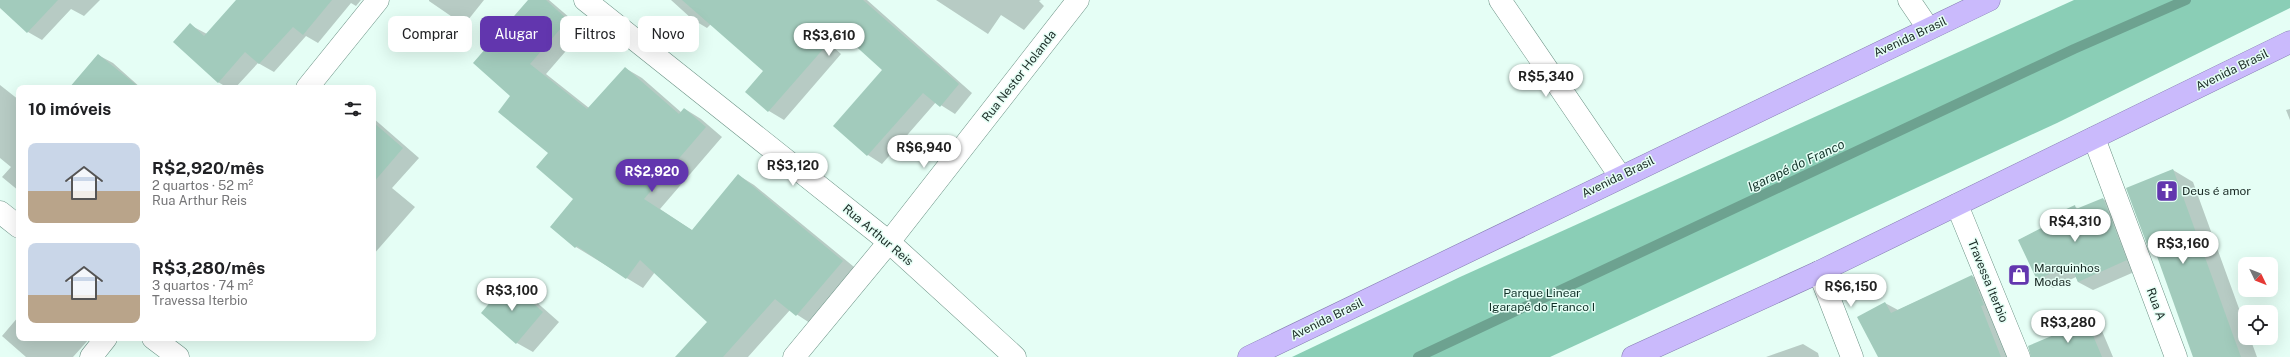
<!DOCTYPE html>
<html lang="pt">
<meta charset="utf-8">
<style>
body{margin:0;font-family:"Public Sans",sans-serif;background:#f6f6f6;color:#202124;height:100vh;display:flex;flex-direction:column;font-size:15px;white-space:nowrap}
*{box-sizing:border-box;margin:0}
p{font-size:13px;color:#757577}
.icon{flex:none;width:22px;height:22px;fill:none;stroke:currentColor;stroke-width:2;stroke-linecap:round;stroke-linejoin:round}
.map{position:relative;flex:1;overflow:hidden}
.panel{position:absolute;left:16px;top:85px;width:360px;height:256px;display:flex;flex-direction:column;background:#fff;border-radius:8px;box-shadow:0 4px 16px #0002}
.panel>*{flex:none}
.guide{position:absolute;left:388px;top:16px;width:380px;height:36px;display:flex;gap:8px}
.needle{width:26px;rotate:133deg}
.fabs{position:absolute;left:2238px;top:257px;display:grid;gap:8px}
.fabs a{display:grid;place-items:center;width:40px;height:40px;border-radius:8px;background:#fff;box-shadow:0 4px 16px #0002;font-size:20px}
.price{position:absolute;translate:-50% -34px;padding:0 9px;border-radius:14px;background:#fff;color:#222;font-size:13px;line-height:26px;filter:drop-shadow(0 1px 2px #0008)}
.price::after{content:'';position:absolute;left:50%;top:24px;width:12px;height:9px;margin-left:-6px;background:inherit;clip-path:polygon(0 0,100% 0,50% 100%)}
.price.on{background:#6236ae;color:#fff}
ul{padding:0;list-style:none}
li{display:flex;align-items:center;gap:12px;height:100px;padding:0 12px}
li span{display:grid;place-items:center;flex:none;width:112px;height:80px;border-radius:8px;color:#555}
li>.icon{margin-inline-start:auto}
span .icon{width:48px;height:48px;fill:#fffc;stroke-width:1}
li b{font-size:17px}
h2{display:flex;justify-content:space-between;align-items:center;height:48px;padding:0 12px;font-size:17px}
.tag{padding:0 14px;border-radius:8px;background:#fff;box-shadow:0 4px 16px #0002;font-size:14px;line-height:36px}
.tag.on{background:#6236ae;color:#fff}
.map>svg:first-child{display:block}
</style>
<div class="map">
<svg width="2290" height="357" viewBox="0 0 2290 357">
<rect width="100%" height="100%" fill="#e5fef5"/>
<path fill="#8aceb6" d="M2074,0H2290V8L2057,123L1550,357H1292L1460,277Z"/>
<path fill="#0003" d="M0,0H100L84,16L71,9L42,40L28,32L0,6Z
M237,0H361L356,6L351,3L318,43L306,36L274,72L258,63L235,88H228L218,82L190,25L207,34Z
M484,0L464,25L429,1V0Z
M530,0H549L584,30L546,74L589,108L625,68L642,78L682,113L685,109L701,119L722,137L660,209L693,231L738,175L754,185L859,271L813,325L790,310L748,357H681L709,322L655,272L643,288L576,247L551,227L574,199L550,152L512,96Z
M671,0H781L841,54L784,120L769,111L764,71L711,24L707,28L692,19Z
M837,0H867L972,93L955,114L936,102L882,164L868,155L835,126L884,70Z
M936,0H1041L1039,1L1044,6L1024,30L1001,15L988,34Z
M98,55L113,63L141,88H70Z
M0,85L19,100V191L2,177L11,167L0,158Z
M2290,109V120L2286,110Z
M373,118L419,158L392,188L415,207L373,255Z
M2173,170L2193,182L2245,325V338H2250L2257,357H2195L2157,254L2150,250L2127,189Z
M2103,199L2118,207L2141,269L2093,290L2078,282L2076,277L2053,288L2038,280L2019,240L2053,223L2075,207L2079,209Z
M1972,276L1987,285L2012,357H1879L1885,303L1898,310Z
M508,283L525,292L559,322L533,352L517,343Z
M19,316V338H90L73,357H26L2,336Z
M2087,322L2102,331L2113,357H2032Z
M1803,344L1818,353L1819,357H1766Z"/>
<g fill="none" stroke-linecap="round" stroke-linejoin="round">
<path stroke="#6da290" stroke-width="10" d="M1418,357L2074,49L2186,0"/>
</g>
<path fill="#a2cbbc" d="M0,0H58L27,33L0,8Z
M236,0H332L303,35L293,27L259,64L245,52L218,83L173,42L190,23L204,36Z
M528,0H546L568,20L530,64L587,109L625,67L679,114L684,108L706,127L644,199L692,230L738,174L843,261L796,316L775,299L723,357H675L707,322L640,260L626,279L577,246L575,248L550,227L573,199L536,167L548,153L498,112L510,96L473,63Z
M682,0H863L959,84L940,107L923,93L867,156L833,126L882,70L839,31L768,112L745,92L763,71Z
M98,54L140,88H69Z
M373,122L403,148L373,183Z
M2173,169L2241,357H2193L2154,248L2149,250L2126,188Z
M2103,198L2127,260L2078,282L2070,264L2037,280L2018,240L2051,223L2049,217L2075,205L2076,209Z
M1972,275L1984,305L1981,306L2001,357H1878L1857,317L1885,302L1891,313Z
M508,281L543,312L516,344L481,313Z
M2087,321L2102,357H2031L2028,346Z"/>
<g fill="none" stroke-linecap="round" stroke-linejoin="round">
<g stroke="#6b9285" stroke-width="23">
<path id="minor" d="M585,0L889,242L1015,357
M1500,0L1620,176
M1909,0L1928,28
M307,88L378,0
M2094,138L2176,357
M1957,205L2019,357
M0,212L19,227
M1819,272L1852,357
M153,338L178,357
M91,357L106,338
M794,357L889,242L1078,0"/>
</g>
<g stroke="#837cb0" stroke-width="23">
<path id="trunk" d="M1249,357L1989,0
M1633,357L1819,272L2290,42"/>
</g>
<use href="#minor" stroke="#fff" stroke-width="22"/>
<use href="#trunk" stroke="#cabafc" stroke-width="22"/>
</g>
<defs>
<g id="church-square" transform="scale(1.15)"><rect x="-9" y="-9" width="18" height="18" rx="4" fill="#6236ae" stroke="#e5fef5"/><path d="M-1.2-6h2.4v3.5h3.3v2.4h-3.3V6h-2.4V-.1h-3.3v-2.4h3.3Z" fill="#fff"/></g>
<g id="shop-square" transform="scale(1.15)"><rect x="-9" y="-9" width="18" height="18" rx="4" fill="#6236ae" stroke="#e5fef5"/><path d="M-5-2.5h2.3a2.7 3.5 0 0 1 5.4 0H5L5.5 6h-11ZM-1.5-2.5h3a1.5 2.3 0 0 0-3 0Z" fill="#fff"/></g>
</defs>
<g fill-rule="evenodd">
<use href="#church-square" x="2167" y="191"/>
<use href="#shop-square" x="2019" y="275"/>
</g>
<g text-anchor="middle" stroke-width="3" stroke-linejoin="round" paint-order="stroke">
<g font-size="12" fill="#192924" stroke="#e5fef5">
<text transform="translate(1910 37) rotate(-25)" y="4">Avenida Brasil</text>
<text transform="translate(2232 70) rotate(-26)" y="4">Avenida Brasil</text>
<text transform="translate(1019 76) rotate(-52)" y="4">Rua Nestor Holanda</text>
<text transform="translate(1618 177) rotate(-26)" y="4">Avenida Brasil</text>
<text transform="translate(878 235) rotate(40)" y="4">Rua Arthur Reis</text>
<text transform="translate(1988 281) rotate(68)" y="4">Travessa Iterbio</text>
<text transform="translate(2156 304) rotate(70)" y="4">Rua A</text>
<text transform="translate(1327 319) rotate(-26)" y="4">Avenida Brasil</text>
</g>
<g font-size="12" fill="#192924" stroke="#e5fef5" text-anchor="start">
<text x="2182" y="195">Deus é amor</text>
<text x="2034" y="272">Marquinhos<tspan x="2034" dy="14">Modas</tspan></text>
</g>
<g font-size="12" fill="#113128" stroke="#e5fef5">
<text x="1542" y="297">Parque Linear<tspan x="1542" dy="14">Igarapé do Franco I</tspan></text>
</g>
<g font-size="13" font-style="italic" fill="#15352b" stroke="#e5fef5">
<text transform="translate(1796 165) rotate(-25)" y="5">Igarapé do Franco</text>
</g>
</g>
</svg>
<div class="fabs">
<a><svg class="needle" viewBox="-14 -14 28 28"><path d="M0-13l5 13h-10z" fill="#e53935"/><path d="M0 13l5-13h-10z" fill="#757577"/></svg></a>
<a><svg class="icon" aria-label="locate" viewBox="0 0 24 24"><circle cx="12" cy="12" r="6"/><path d="M12 2v4M12 18v4M2 12h4M18 12h4"/></svg></a>
</div>
<b class="price" style="left:829px;top:57px">R$3,610</b>
<b class="price" style="left:1546px;top:98px">R$5,340</b>
<b class="price" style="left:924px;top:169px">R$6,940</b>
<b class="price" style="left:793px;top:187px">R$3,120</b>
<b class="price on" style="left:652px;top:193px">R$2,920</b>
<b class="price" style="left:2075px;top:243px">R$4,310</b>
<b class="price" style="left:2183px;top:265px">R$3,160</b>
<b class="price" style="left:1851px;top:308px">R$6,150</b>
<b class="price" style="left:512px;top:312px">R$3,100</b>
<b class="price" style="left:2068px;top:344px">R$3,280</b>
<div class="guide">
<a class="tag">Comprar</a>
<a class="tag on">Alugar</a>
<a class="tag">Filtros</a>
<a class="tag">Novo</a>
</div>
<section class="panel">
<h2>10 imóveis<svg class="icon" aria-label="filters" viewBox="0 0 24 24"><path d="M4 7h16M4 17h16"/><circle cx="9" cy="7" r="2"/><circle cx="15" cy="17" r="2"/></svg></h2>
<ul>
<li><span style="background:linear-gradient(#c9d6e8 60%,#b9a48a 0)"><svg class="icon" aria-label="home" viewBox="0 0 24 24"><path d="M3 11l9-7 9 7M6 9v11h12V9"/></svg></span><div><b>R$2,920/mês</b><p>2 quartos · 52 m²</p><p>Rua Arthur Reis</p></div></li>
<li><span style="background:linear-gradient(#c9d6e8 65%,#b9a48a 0)"><svg class="icon" aria-label="home" viewBox="0 0 24 24"><path d="M3 11l9-7 9 7M6 9v11h12V9"/></svg></span><div><b>R$3,280/mês</b><p>3 quartos · 74 m²</p><p>Travessa Iterbio</p></div></li>
</ul>
</section>
</div>
